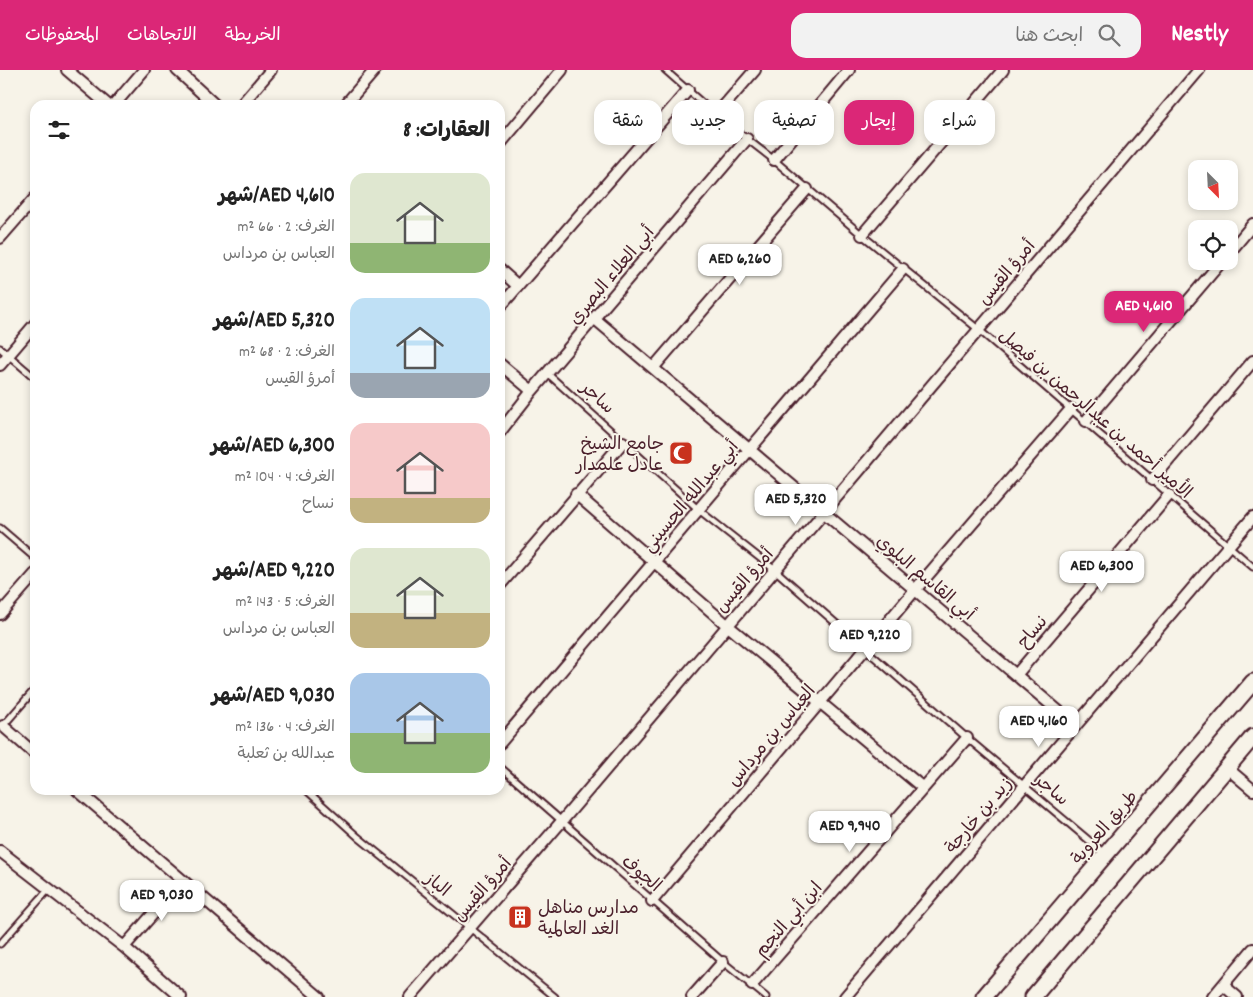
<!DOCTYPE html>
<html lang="ar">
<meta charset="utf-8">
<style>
body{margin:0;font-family:Dekko,"Playpen Sans Arabic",sans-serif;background:#f2f2f2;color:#222;direction:rtl;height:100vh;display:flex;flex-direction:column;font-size:19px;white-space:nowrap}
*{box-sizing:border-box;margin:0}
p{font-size:16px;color:#767676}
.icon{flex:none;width:28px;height:28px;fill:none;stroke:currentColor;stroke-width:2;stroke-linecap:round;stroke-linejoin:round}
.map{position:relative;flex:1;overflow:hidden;direction:ltr}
.drawer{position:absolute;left:30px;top:30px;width:475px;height:695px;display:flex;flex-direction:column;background:#fff;border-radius:15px;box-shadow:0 2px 8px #0003;direction:rtl}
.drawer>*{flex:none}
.guide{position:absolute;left:520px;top:30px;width:475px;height:45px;direction:rtl;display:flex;gap:10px}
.needle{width:32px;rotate:156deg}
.tools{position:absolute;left:1188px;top:90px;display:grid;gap:10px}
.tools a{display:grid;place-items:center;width:50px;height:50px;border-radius:10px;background:#fff;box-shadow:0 2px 8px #0003;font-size:25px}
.price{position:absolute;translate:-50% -42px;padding:0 11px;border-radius:10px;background:#fff;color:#222;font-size:16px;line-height:32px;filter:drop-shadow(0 1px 2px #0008)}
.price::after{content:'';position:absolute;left:50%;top:30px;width:15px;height:11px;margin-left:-8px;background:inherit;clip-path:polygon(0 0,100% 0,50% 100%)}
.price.active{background:#db2777;color:#fff}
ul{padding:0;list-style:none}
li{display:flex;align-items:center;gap:15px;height:125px;padding:0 15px}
li span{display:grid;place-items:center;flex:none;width:140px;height:100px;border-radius:15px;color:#555}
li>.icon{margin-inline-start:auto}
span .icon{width:60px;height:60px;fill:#fffc;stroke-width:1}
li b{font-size:21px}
h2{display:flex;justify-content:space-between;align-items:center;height:60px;padding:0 15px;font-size:21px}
.chip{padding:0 18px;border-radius:15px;background:#fff;box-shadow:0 2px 8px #0003;font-size:18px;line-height:45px}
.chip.active{background:#db2777;color:#fff}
header{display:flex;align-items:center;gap:30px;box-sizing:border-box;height:70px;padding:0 25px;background:#db2777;color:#fff}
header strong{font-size:24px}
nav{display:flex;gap:28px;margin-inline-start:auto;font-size:18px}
.search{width:350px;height:45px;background:#f2f2f2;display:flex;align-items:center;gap:12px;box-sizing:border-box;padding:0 18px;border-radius:15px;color:#767676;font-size:19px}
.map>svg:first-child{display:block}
</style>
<header>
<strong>Nestly</strong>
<div class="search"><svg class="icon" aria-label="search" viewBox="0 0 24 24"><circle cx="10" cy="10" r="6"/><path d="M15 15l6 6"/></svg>ابحث هنا</div>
<nav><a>الخريطة</a><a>الاتجاهات</a><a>المحفوظات</a></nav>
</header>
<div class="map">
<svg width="1253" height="927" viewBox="0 0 1253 927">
<rect width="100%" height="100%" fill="#f7f3e8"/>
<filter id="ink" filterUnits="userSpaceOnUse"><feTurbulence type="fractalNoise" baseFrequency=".02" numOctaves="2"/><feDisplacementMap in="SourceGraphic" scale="10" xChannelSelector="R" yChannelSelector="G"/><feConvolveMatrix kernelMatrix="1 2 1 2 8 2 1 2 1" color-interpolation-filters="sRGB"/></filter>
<g filter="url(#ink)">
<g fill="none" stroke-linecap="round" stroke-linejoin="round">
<g stroke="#4a1f2b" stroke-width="9">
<path id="service" d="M665,0L716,45L774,90L862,165L978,259L1253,497
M0,278L35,308
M548,304L699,440L775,500L967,668L1104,783
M0,458L35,488
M3,656L35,619
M500,697L723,892L766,927
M306,720L358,767L555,927
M0,874L49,819"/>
</g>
<g stroke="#4a1f2b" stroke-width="14">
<path id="minor" d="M67,0L108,35
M177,0L215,35
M114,35L144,0
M241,35L271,0
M345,35L375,0
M716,45L755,0
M500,74L562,0
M774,90L849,0
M862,165L1003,0
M0,168L35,128
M1229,183L1253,154
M500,200L518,216
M500,237L688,20
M595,249L1075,655
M500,294L532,321
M0,295L35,254
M654,297L807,119
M1086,351L1222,191
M500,362L532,321L747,69
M1152,410L1253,291
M576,424L727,555L923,718
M500,515L623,372
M0,544L35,504
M1016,605L1169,425
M3,656L35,684
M500,673L903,199
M1227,698L1253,720
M77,720L319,927
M0,781L124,877L181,927
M652,831L915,520L1071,339
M124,877L182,811
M752,915L967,668
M1223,915L1237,927
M410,927L562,751L1199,0
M692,927L723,892
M845,927L1253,447
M1213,927L1253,879"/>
</g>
<g stroke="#4a1f2b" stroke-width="19">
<path id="primary" d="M984,927L1253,612
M1033,927L1253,667"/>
</g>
<use href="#service" stroke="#f7f3e8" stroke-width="5"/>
<use href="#minor" stroke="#f7f3e8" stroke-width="10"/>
<use href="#primary" stroke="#f7f3e8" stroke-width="15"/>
</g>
</g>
<defs>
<g id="mosque-square" transform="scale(1.25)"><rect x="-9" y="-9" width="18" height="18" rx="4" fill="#c8321e" stroke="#f7f3e8"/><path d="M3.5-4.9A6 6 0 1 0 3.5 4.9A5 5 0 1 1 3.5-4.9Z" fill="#fff"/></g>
<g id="building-square" transform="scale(1.25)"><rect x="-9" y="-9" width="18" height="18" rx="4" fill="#c8321e" stroke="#f7f3e8"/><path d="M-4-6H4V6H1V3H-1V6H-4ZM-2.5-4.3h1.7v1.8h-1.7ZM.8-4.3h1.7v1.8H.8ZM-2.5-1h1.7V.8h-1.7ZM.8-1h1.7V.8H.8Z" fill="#fff"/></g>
</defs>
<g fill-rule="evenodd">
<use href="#mosque-square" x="681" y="383"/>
<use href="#building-square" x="520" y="847"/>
</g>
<g text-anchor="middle" stroke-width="4" stroke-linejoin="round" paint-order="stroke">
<g font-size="18" fill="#4a1f2b" stroke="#f7f3e8">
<text transform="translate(1006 202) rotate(-50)" y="6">أمرؤ القيس</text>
<text transform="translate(611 205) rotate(-50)" y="6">أبي العلاء البصري</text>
<text transform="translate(598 327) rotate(42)" y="6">ساجر</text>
<text transform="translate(1096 343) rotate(41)" y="6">الأمير أحمد بن عبدالرحمن بن فيصل</text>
<text transform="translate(690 426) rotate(-50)" y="6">أبي عبدالله الحسيني</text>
<text transform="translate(926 507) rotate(40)" y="6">أبي القاسم البلوي</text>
<text transform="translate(744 510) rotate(-49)" y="6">أمرؤ القيس</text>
<text transform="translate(1032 561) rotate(-50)" y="6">نساح</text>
<text transform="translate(771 665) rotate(-50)" y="6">العباس بن مرداس</text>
<text transform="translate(1052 719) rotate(40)" y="6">ساجر</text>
<text transform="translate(978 745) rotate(-50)" y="6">زيد بن خارجة</text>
<text transform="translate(1104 757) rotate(-49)" y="6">طريق العروبة</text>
<text transform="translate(642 803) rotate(41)" y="6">الجوف</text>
<text transform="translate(438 814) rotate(39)" y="6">الباز</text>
<text transform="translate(482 819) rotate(-49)" y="6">أمرؤ القيس</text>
<text transform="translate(788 849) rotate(-49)" y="6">ابن أبي النجم</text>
</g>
<g font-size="18" fill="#4a1f2b" stroke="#f7f3e8" text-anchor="end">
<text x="664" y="379">جامع الشيخ<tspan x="664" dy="21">عادل علمدار</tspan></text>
<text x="538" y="843" text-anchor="start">مدارس مناهل<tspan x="538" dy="21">الغد العالمية</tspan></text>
</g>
</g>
</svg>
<div class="tools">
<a><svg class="needle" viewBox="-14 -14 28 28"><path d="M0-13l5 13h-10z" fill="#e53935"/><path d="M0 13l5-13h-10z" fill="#767676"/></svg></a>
<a><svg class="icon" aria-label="locate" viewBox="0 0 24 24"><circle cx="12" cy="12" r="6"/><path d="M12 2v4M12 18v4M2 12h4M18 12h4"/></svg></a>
</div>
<b class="price" style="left:740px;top:216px">AED 6,260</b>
<b class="price active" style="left:1144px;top:263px">AED 4,610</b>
<b class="price" style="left:796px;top:456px">AED 5,320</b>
<b class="price" style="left:1102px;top:523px">AED 6,300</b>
<b class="price" style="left:870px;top:592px">AED 9,220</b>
<b class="price" style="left:1039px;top:678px">AED 4,160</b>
<b class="price" style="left:850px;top:783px">AED 9,940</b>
<b class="price" style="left:162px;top:852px">AED 9,030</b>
<div class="guide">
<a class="chip">شراء</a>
<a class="chip active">إيجار</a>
<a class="chip">تصفية</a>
<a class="chip">جديد</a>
<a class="chip">شقة</a>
</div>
<section class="drawer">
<h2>العقارات: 8<svg class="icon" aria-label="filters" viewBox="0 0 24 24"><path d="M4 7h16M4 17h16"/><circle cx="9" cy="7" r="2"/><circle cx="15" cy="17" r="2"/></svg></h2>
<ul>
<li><span style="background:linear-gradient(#dfe7d0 70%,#8fb573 0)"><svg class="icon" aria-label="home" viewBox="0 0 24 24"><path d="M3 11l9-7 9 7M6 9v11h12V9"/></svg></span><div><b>AED 4,610/شهر</b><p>الغرف: 2 · 66 m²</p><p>العباس بن مرداس</p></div></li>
<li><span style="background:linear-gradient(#bfe0f5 75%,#9aa5b1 0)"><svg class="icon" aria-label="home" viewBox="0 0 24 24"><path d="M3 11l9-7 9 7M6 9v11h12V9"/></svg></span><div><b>AED 5,320/شهر</b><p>الغرف: 2 · 68 m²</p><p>أمرؤ القيس</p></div></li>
<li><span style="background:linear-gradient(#f6c9c9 75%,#c2b280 0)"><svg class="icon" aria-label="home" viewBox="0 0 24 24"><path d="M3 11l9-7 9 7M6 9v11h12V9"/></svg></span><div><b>AED 6,300/شهر</b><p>الغرف: 4 · 104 m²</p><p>نساح</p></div></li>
<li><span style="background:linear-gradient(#dfe7d0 65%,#c2b280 0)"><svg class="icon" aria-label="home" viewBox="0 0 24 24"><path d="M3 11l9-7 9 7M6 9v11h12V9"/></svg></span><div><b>AED 9,220/شهر</b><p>الغرف: 5 · 143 m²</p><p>العباس بن مرداس</p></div></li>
<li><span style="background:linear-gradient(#a9c7e8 60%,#8fb573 0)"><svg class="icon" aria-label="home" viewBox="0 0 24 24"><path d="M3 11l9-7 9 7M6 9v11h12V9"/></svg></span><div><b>AED 9,030/شهر</b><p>الغرف: 4 · 136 m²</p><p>عبدالله بن ثعلبة</p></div></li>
</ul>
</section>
</div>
